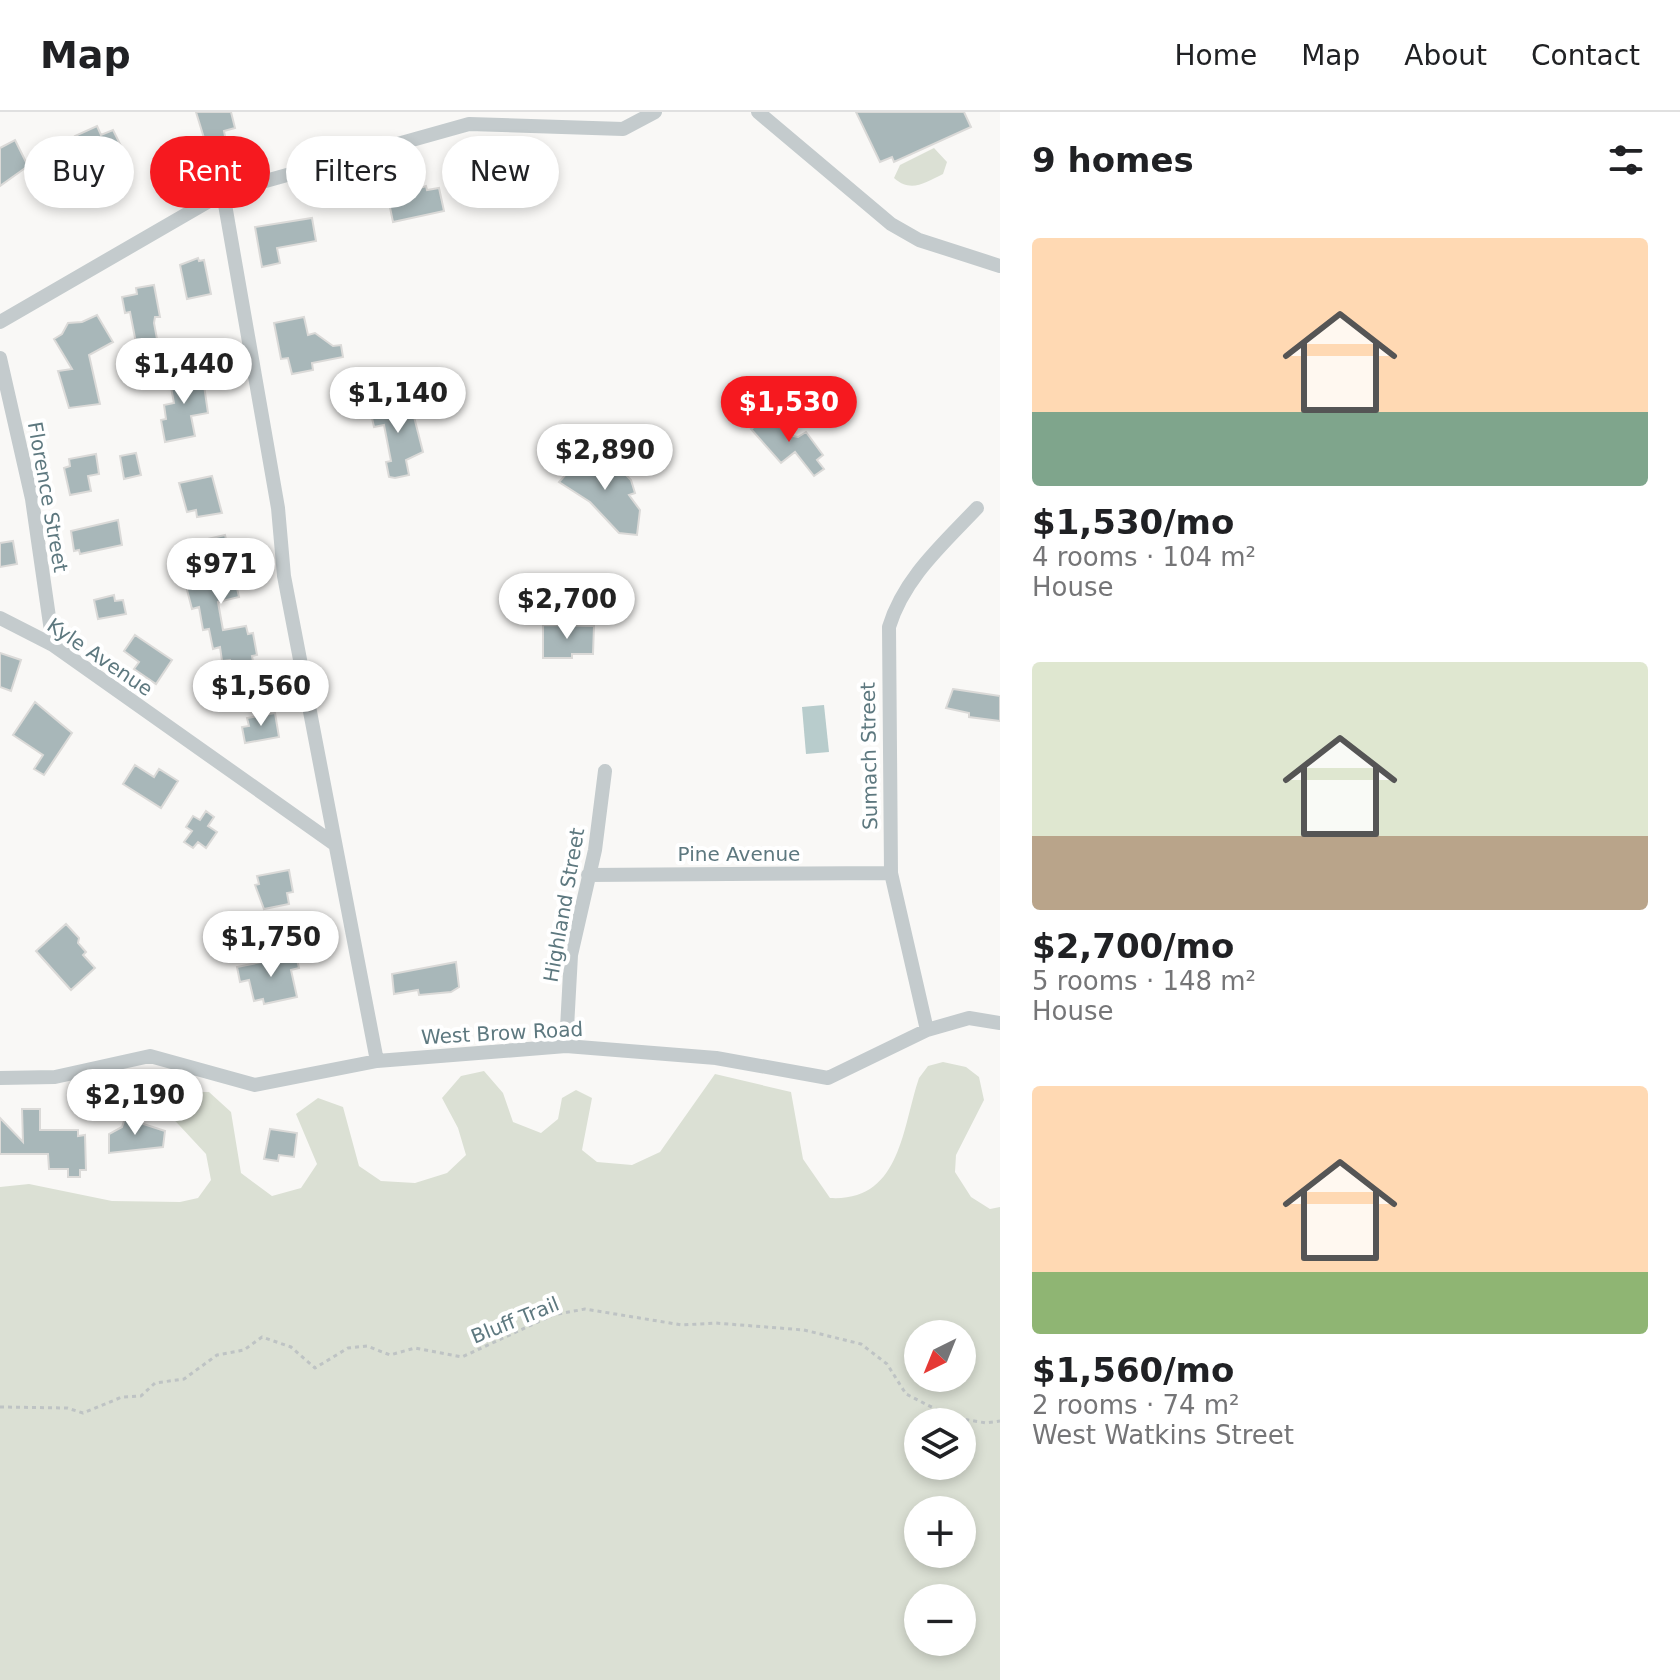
<!DOCTYPE html>
<meta charset="utf-8">
<style>
body{margin:0;font-family:"DejaVu Sans",sans-serif;background:#f2f2f2;color:#202124;height:100vh;display:flex;flex-direction:column;font-size:30px;white-space:nowrap}
*{box-sizing:border-box;margin:0}
p{font-size:26px;color:#757577}
.icon{flex:none;width:44px;height:44px;fill:none;stroke:currentColor;stroke-width:2;stroke-linecap:round;stroke-linejoin:round}
.map{position:relative;flex:1;overflow:hidden}
.sheet{display:flex;flex-direction:column;background:#fff;width:680px}
.sheet>*{flex:none}
.top-card{position:absolute;left:24px;top:24px;width:760px;height:72px;display:flex;gap:16px}
.needle{width:52px;rotate:223deg}
.buttons{position:absolute;left:904px;top:1208px;display:grid;gap:16px}
.buttons a{display:grid;place-items:center;width:72px;height:72px;border-radius:50%;background:#fff;box-shadow:0 4px 12px #0003;font-size:40px}
.price{position:absolute;translate:-50% -68px;padding:0 18px;border-radius:28px;background:#fff;color:#222;font-size:26px;line-height:52px;filter:drop-shadow(0 2px 4px #0008)}
.price::after{content:'';position:absolute;left:50%;top:48px;width:24px;height:18px;margin-left:-12px;background:inherit;clip-path:polygon(0 0,100% 0,50% 100%)}
.price.active{background:#f6191f;color:#fff}
ul{padding:0;list-style:none}
li{display:grid;align-content:center;gap:16px;height:424px;padding:0 32px}
li span{display:grid;place-items:center;height:248px;border-radius:8px;color:#555}
li>.icon{margin-inline-start:auto}
span .icon{width:144px;height:144px;fill:#fffc;stroke-width:1}
li b{font-size:34px}
h2{display:flex;justify-content:space-between;align-items:center;height:96px;padding:0 32px;font-size:34px}
.pill{padding:0 28px;border-radius:36px;background:#fff;box-shadow:0 4px 12px #0003;font-size:28px;line-height:72px}
.pill.active{background:#f6191f;color:#fff}
header{display:flex;align-items:center;gap:48px;box-sizing:border-box;height:112px;padding:0 40px;background:#fff;border-bottom:2px solid #e0e0e0}
header strong{font-size:38px}
nav{display:flex;gap:44px;margin-inline-start:auto;font-size:28px}
main{display:flex;flex:1;min-height:0}
.map>svg:first-child{display:block}
</style>
<header>
<strong>Map</strong>
<nav><a>Home</a><a>Map</a><a>About</a><a>Contact</a></nav>
</header>
<main>
<div class="map">
<svg width="1000" height="1568" viewBox="0 0 1000 1568">
<rect width="100%" height="100%" fill="#f9f8f6"/>
<path fill="#dbe0d4" fill-rule="evenodd" d="M934,36L947,50L943,62C924,71 911,81 894,66L900,53Z
M943,950L966,955L979,965L984,988L956,1043L955,1060L971,1085L990,1097L1000,1095V1568H0V1075L29,1072L112,1089L180,1090L198,1086L211,1068L206,1042L166,999L181,980H209L231,1000L241,1061L272,1084L301,1076L317,1052L296,1002L318,986L343,995L359,1054L381,1069L415,1071L447,1061L466,1043L458,1016L442,986L461,964L484,959L503,981L513,1010L541,1021L558,1007L562,986L576,978L592,986L582,1038L597,1050L632,1053L660,1040L715,962L791,980L803,1047L830,1086C901,1090 902,1016 919,966L928,954ZM962,1222V1266H918V1222ZM962,1310V1354H918V1310ZM918,1398H962V1442H918ZM918,1486H962V1530H918Z"/>
<path fill="#b8cccc" d="M824,593L829,640L806,642L802,595Z"/>
<path fill="#a8b7b9" stroke="#dbdad8" stroke-width="2" d="M196,0H231L235,16L224,19L227,35L208,39Z
M856,0H964L971,15L894,50L892,45L880,50Z
M97,14L101,23L113,18L121,34L109,40L113,48L69,65L61,47L74,41L71,35L78,32L75,24Z
M15,28L28,54L0,74V36Z
M426,74L427,78L439,76L444,99L393,110L388,86Z
M312,106L316,129L277,136L280,151L262,155L255,115Z
M198,146L199,149L204,148L211,182L187,187L180,153Z
M154,173L160,205H155L154,211L157,227L136,231L130,200L125,201L122,185L137,182L136,176Z
M97,203L113,230L89,243L100,292L69,296L58,259L72,257L54,227L62,222L68,211L82,210Z
M304,205L308,223L315,221L333,234L341,233L343,245L312,251L313,258L292,262L288,246L281,247L274,211Z
M202,259L208,301L191,304L195,324L165,330L161,308L166,307L164,293L174,291L169,265Z
M393,284L395,296L411,293L423,340L406,348L409,363L395,366L389,365L386,350L391,349L384,313L374,315L370,297L380,294L378,287Z
M776,302L780,306L778,313L788,323L798,325L806,320L823,343L817,348L824,357L814,364L795,340L781,351L751,317Z
M591,334L598,338V348L613,363L618,355L631,368L635,381L629,383L640,398L637,423L619,421L590,390L559,370Z
M136,341L141,363L124,367L120,344Z
M96,342L99,362L88,364L91,379L70,383L64,356L70,354L69,347Z
M212,364L222,401L197,405L196,398L187,400L179,371Z
M118,408L122,433L80,442L79,438L74,439L71,419Z
M225,423L239,485L218,490L223,518L246,514L248,522L253,521L257,543L252,544L257,571L234,575L230,548L222,549L220,535L213,537L209,517L203,518L199,495L192,497L186,474L202,470L197,449L186,451L182,433Z
M13,429L17,452L0,455V431Z
M114,483L115,489L123,488L126,502L98,507L94,488Z
M543,513L594,514L593,542H572V546H543Z
M135,523L172,548L156,572L134,557L139,550L124,539Z
M0,541L21,548L11,579L0,575Z
M953,577L1000,584V609L969,605V601L946,596Z
M35,590L72,621L44,663L34,657L43,643L13,623Z
M275,601L279,625L245,631L242,615L249,614L247,606Z
M135,653L154,665L159,657L178,669L161,696L123,672Z
M206,699L214,705L208,714L217,720L206,736L198,730L193,736L184,730L192,719L186,715L193,704L200,708Z
M289,758L293,780L287,781L289,792L264,797L255,773L259,772L257,764Z
M66,812L79,826L78,831L86,840L83,843L95,856L71,878L36,839Z
M296,843L299,856L291,858L297,885L264,892L263,887L254,889L249,868L240,870L237,855Z
M456,850L459,875L451,880L419,883L418,878L394,882L392,862Z
M22,997H40V1018H78V1024L85,1023L86,1058H80V1065H68V1057H49L48,1042H0V1006L23,1030Z
M125,1006L165,1019L163,1035L109,1041V1022L122,1015Z
M270,1017L297,1021L294,1045L279,1043L278,1049L264,1047Z"/>
<g fill="none" stroke-linecap="round" stroke-linejoin="round">
<path stroke="#bec3c4" stroke-width="3" stroke-dasharray="4 4" stroke-linecap="butt" d="M0,1295L67,1296L83,1301L122,1285L141,1284L155,1271L184,1267L217,1243L244,1238L262,1225L291,1235L315,1256L348,1236L367,1234L390,1243L415,1236L462,1245L553,1203L585,1197L682,1213L715,1211L804,1218L861,1232L887,1252L906,1282L951,1305L986,1311L1000,1309"/>
<path stroke="#c4cbcd" stroke-width="14" d="M758,0L891,112L919,128L1000,154
M223,81L278,396L284,464L377,949
M0,210L223,81L469,12L623,17L655,0
M0,246L32,387L53,533
M0,506L53,533L333,731
M588,763L891,761
M927,918L891,761L889,515C904,466 942,433 977,396
M566,934L571,843L595,738L605,659
M0,966L55,965L150,944L255,973L377,949L566,934L716,946L828,966L927,918L969,906L1000,911"/>
</g>
<g text-anchor="middle" stroke-width="8" stroke-linejoin="round" paint-order="stroke">
<g font-size="20" fill="#5d787f" stroke="#fff">
<text transform="translate(48 385) rotate(80)" y="7">Florence Street</text>
<text transform="translate(100 545) rotate(34)" y="7">Kyle Avenue</text>
<text transform="translate(869 644) rotate(-91)" y="7">Sumach Street</text>
<text x="739" y="749">Pine Avenue</text>
<text transform="translate(564 793) rotate(-80)" y="7">Highland Street</text>
<text transform="translate(502 921) rotate(-3)" y="7">West Brow Road</text>
<text transform="translate(515 1208) rotate(-22)" y="7">Bluff Trail</text>
</g>
</g>
</svg>
<div class="buttons">
<a><svg class="needle" viewBox="-14 -14 28 28"><path d="M0-13l5 13h-10z" fill="#e53935"/><path d="M0 13l5-13h-10z" fill="#757577"/></svg></a>
<a><svg class="icon" aria-label="layers" viewBox="0 0 24 24"><path d="M12 4l9 5-9 5-9-5zM3 14l9 5 9-5"/></svg></a>
<a>+</a>
<a>−</a>
</div>
<b class="price" style="left:184px;top:294px">$1,440</b>
<b class="price" style="left:398px;top:323px">$1,140</b>
<b class="price active" style="left:789px;top:332px">$1,530</b>
<b class="price" style="left:605px;top:380px">$2,890</b>
<b class="price" style="left:221px;top:494px">$971</b>
<b class="price" style="left:567px;top:529px">$2,700</b>
<b class="price" style="left:261px;top:616px">$1,560</b>
<b class="price" style="left:271px;top:867px">$1,750</b>
<b class="price" style="left:135px;top:1025px">$2,190</b>
<div class="top-card">
<a class="pill">Buy</a>
<a class="pill active">Rent</a>
<a class="pill">Filters</a>
<a class="pill">New</a>
</div>
</div>
<section class="sheet">
<h2>9 homes<svg class="icon" aria-label="filters" viewBox="0 0 24 24"><path d="M4 7h16M4 17h16"/><circle cx="9" cy="7" r="2"/><circle cx="15" cy="17" r="2"/></svg></h2>
<ul>
<li><span style="background:linear-gradient(#ffd9b3 70%,#7fa58c 0)"><svg class="icon" aria-label="home" viewBox="0 0 24 24"><path d="M3 11l9-7 9 7M6 9v11h12V9"/></svg></span><div><b>$1,530/mo</b><p>4 rooms · 104 m²</p><p>House</p></div></li>
<li><span style="background:linear-gradient(#dfe7d0 70%,#b9a48a 0)"><svg class="icon" aria-label="home" viewBox="0 0 24 24"><path d="M3 11l9-7 9 7M6 9v11h12V9"/></svg></span><div><b>$2,700/mo</b><p>5 rooms · 148 m²</p><p>House</p></div></li>
<li><span style="background:linear-gradient(#ffd9b3 75%,#8fb573 0)"><svg class="icon" aria-label="home" viewBox="0 0 24 24"><path d="M3 11l9-7 9 7M6 9v11h12V9"/></svg></span><div><b>$1,560/mo</b><p>2 rooms · 74 m²</p><p>West Watkins Street</p></div></li>
</ul>
</section>
</main>
